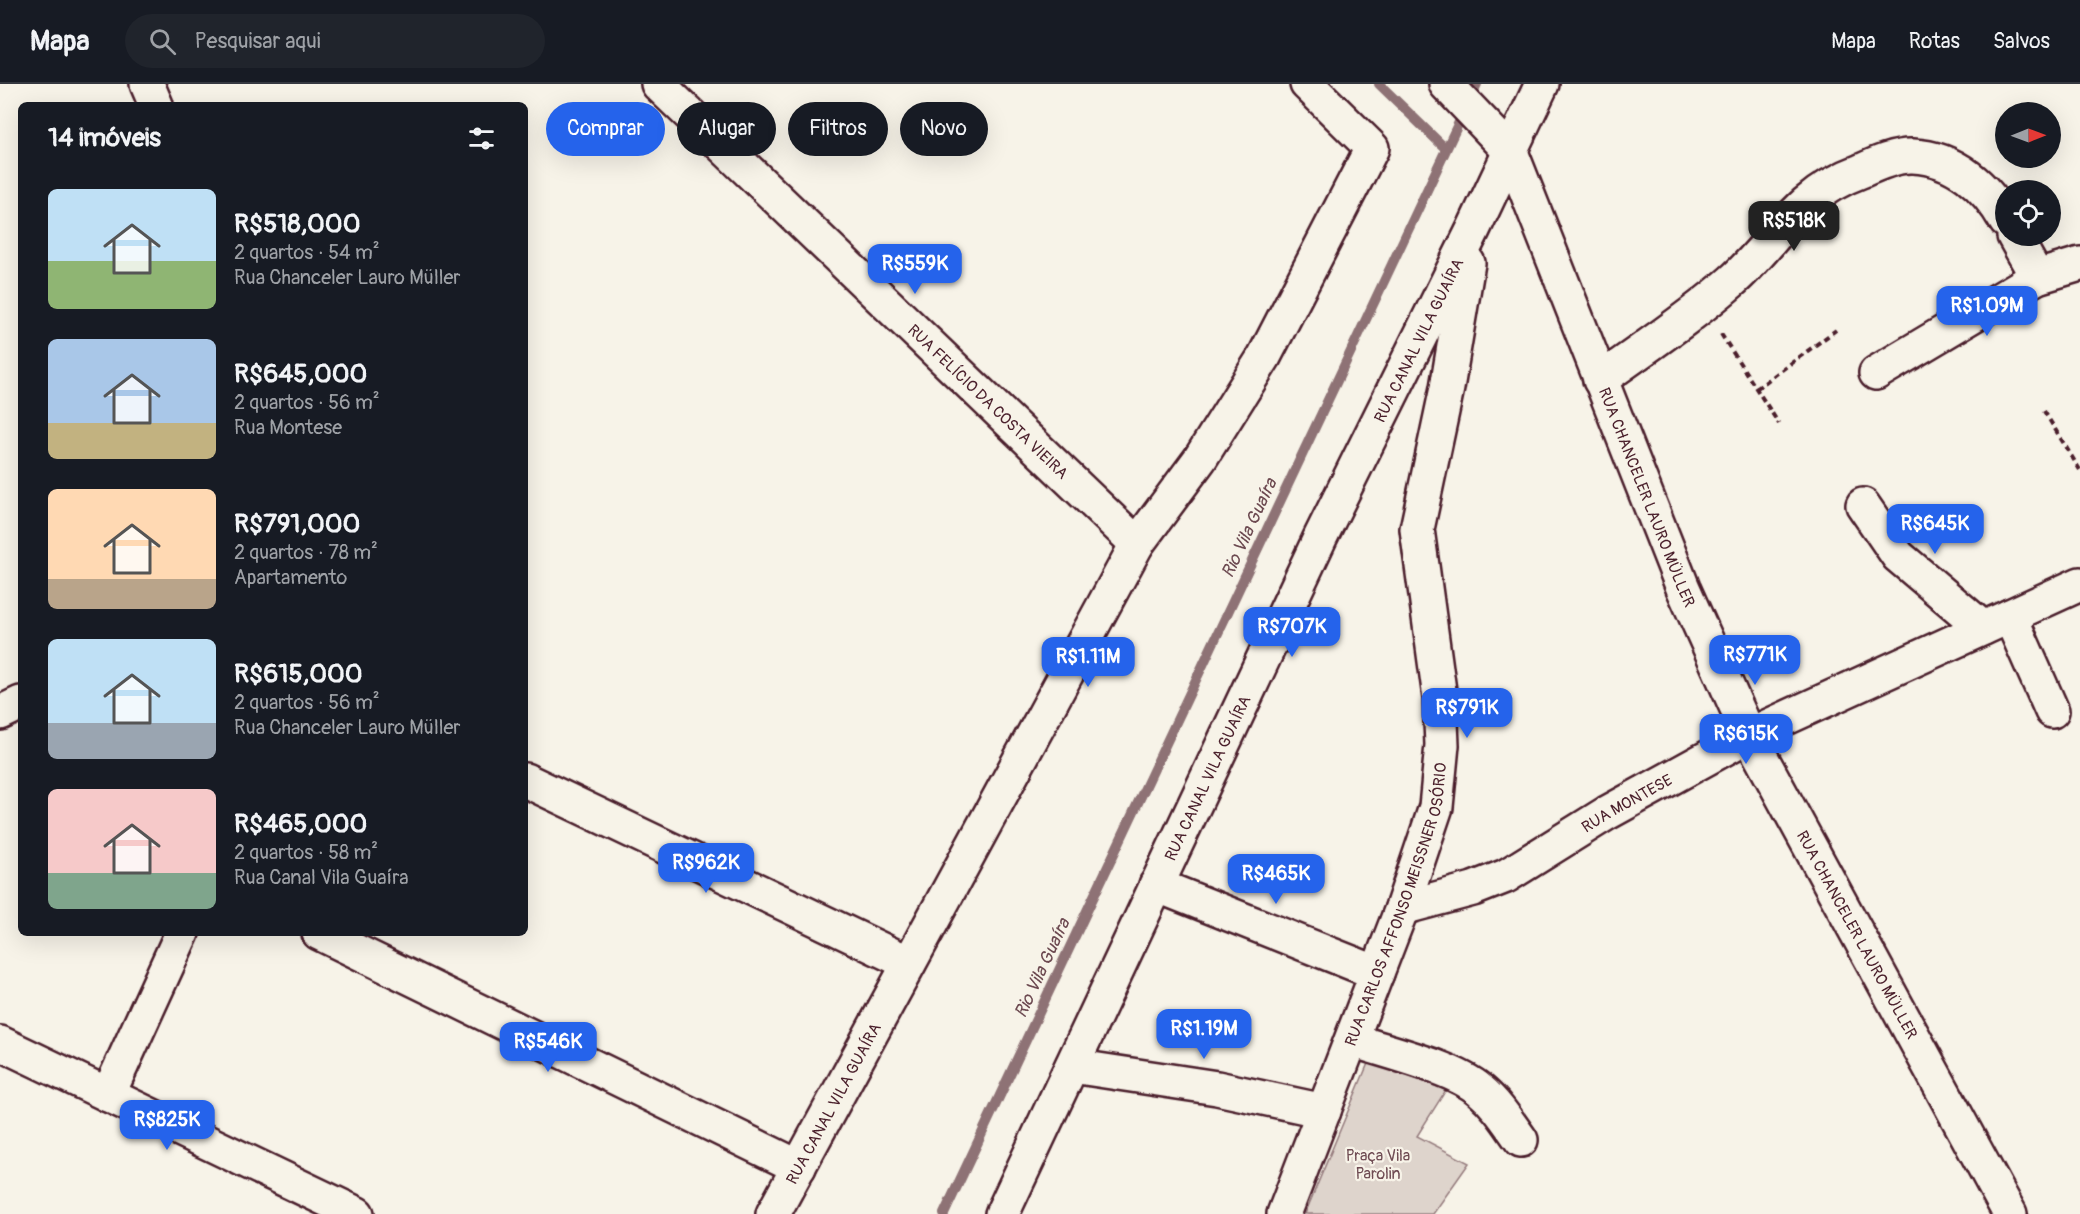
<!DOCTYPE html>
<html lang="pt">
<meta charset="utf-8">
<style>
body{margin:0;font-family:Pangolin,sans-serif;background:#20242c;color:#f1f3f6;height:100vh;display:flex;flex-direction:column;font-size:22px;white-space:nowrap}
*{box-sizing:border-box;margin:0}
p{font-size:20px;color:#9ea1a6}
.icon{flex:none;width:33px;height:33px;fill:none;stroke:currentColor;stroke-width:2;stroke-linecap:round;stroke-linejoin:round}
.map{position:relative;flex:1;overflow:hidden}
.side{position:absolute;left:18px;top:18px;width:510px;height:834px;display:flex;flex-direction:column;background:#171b24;border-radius:9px;box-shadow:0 6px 24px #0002}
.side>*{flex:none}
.hud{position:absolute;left:546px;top:18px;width:570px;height:54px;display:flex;gap:12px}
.needle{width:39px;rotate:89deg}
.controls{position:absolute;left:1995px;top:18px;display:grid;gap:12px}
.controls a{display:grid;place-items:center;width:66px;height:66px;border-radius:50%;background:#171b24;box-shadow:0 6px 24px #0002;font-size:30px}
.price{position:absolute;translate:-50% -51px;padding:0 14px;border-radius:12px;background:#2563eb;color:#fff;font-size:20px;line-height:39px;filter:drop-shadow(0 2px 3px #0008)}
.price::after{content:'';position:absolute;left:50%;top:36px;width:18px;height:14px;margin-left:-9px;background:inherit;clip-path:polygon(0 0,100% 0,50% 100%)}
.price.active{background:#222;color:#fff}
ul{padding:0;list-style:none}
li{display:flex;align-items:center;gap:18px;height:150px;padding:0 30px}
li span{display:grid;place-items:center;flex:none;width:168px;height:120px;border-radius:9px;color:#555}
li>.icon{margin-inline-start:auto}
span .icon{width:72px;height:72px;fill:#fffc;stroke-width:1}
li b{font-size:26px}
h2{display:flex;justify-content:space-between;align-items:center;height:72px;padding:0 30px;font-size:26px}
.tag{padding:0 21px;border-radius:27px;background:#171b24;box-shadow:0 6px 24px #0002;font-size:21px;line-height:54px}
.tag.active{background:#2563eb;color:#fff}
header{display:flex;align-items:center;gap:36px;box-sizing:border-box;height:84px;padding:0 30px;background:#171b24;border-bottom:2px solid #363941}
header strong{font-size:28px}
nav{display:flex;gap:33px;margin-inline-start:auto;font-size:21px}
.search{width:420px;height:54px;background:#20242c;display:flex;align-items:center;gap:15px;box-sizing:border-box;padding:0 21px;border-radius:33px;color:#9ea1a6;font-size:22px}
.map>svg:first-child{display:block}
</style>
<header>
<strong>Mapa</strong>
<div class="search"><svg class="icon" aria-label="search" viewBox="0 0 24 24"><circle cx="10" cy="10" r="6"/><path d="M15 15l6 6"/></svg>Pesquisar aqui</div>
<nav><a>Mapa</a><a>Rotas</a><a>Salvos</a></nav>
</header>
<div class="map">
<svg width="2080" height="1130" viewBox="0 0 2080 1130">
<rect width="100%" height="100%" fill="#f7f3e8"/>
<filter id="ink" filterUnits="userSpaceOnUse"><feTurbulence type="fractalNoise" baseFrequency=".0167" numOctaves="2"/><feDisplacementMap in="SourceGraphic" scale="12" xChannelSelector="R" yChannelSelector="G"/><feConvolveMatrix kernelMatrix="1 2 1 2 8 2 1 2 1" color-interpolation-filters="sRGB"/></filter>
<g filter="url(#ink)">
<path fill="#ded4cc" stroke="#947a7c" stroke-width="1.5" d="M1369,977L1446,1006L1417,1052L1469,1079L1433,1130H1305Z"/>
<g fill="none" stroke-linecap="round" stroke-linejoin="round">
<path stroke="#8e7275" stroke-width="10" d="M1379,0L1446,65
M944,1130L1477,0"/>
<g stroke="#4a1f2b" stroke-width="38">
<g id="minor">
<path d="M147,0L156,21"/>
<path id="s1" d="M658,0L1137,460"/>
<path id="s2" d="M1446,0L1511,68L1683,504L1749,651L2010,1130"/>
<path d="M2014,152L2037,193"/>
<path d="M1876,289L2037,193L2080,180"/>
<path d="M1600,296C1644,264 1690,234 1731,198C1759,174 1779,143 1806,119C1822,105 1842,94 1861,87C1876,80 1896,71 1913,72C1955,74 1986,102 2006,137"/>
<path d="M1863,421L1898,472L1983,544"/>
<path d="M2010,532L2052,627"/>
<path d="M0,629L21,619"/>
<path d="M525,696L909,879"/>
<path d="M1156,801L1377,889"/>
<path id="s3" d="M1402,824L1473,805L1506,792L1607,729L1749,651L2080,500"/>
<path d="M319,849L799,1083"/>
<path d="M1352,956C1387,968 1453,983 1480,1006C1497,1020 1508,1038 1521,1056"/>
<path d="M0,959L357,1130"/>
<path d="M1072,982L1217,1004L1324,1027"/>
<path d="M108,1011L182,849"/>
<path id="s4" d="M773,1130L1137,460L1200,375L1264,273L1372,64L1307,0"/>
<path id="s5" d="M1002,1130L1320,454L1473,146L1542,0"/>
<path id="s6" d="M1284,1130L1402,824L1436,723L1442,661L1440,614L1417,445L1447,304L1468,179"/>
</g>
</g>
<path stroke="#4a1f2b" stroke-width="4" stroke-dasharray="6 4.5" stroke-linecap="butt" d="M1721,250L1779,340
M1756,305L1836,246
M2044,327L2080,386"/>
<use href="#minor" stroke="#f7f3e8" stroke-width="33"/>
</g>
</g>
<g text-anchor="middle" stroke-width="4.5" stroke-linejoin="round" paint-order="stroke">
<g font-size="16" fill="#4a1f2b" stroke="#f7f3e8">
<text dy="6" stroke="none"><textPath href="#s5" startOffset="968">RUA CANAL VILA GUAÍRA</textPath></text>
<text dy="6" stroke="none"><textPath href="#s1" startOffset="458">RUA FELÍCIO DA COSTA VIEIRA</textPath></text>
<text dy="6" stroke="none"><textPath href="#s2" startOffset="465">RUA CHANCELER LAURO MÜLLER</textPath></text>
<text dy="6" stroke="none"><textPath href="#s5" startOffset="482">RUA CANAL VILA GUAÍRA</textPath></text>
<text dy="6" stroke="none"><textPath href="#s3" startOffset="250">RUA MONTESE</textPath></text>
<text dy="6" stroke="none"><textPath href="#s6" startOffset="330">RUA CARLOS AFFONSO MEISSNER OSÓRIO</textPath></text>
<text dy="6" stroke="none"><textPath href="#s2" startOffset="951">RUA CHANCELER LAURO MÜLLER</textPath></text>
<text dy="6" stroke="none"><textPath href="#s4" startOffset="126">RUA CANAL VILA GUAÍRA</textPath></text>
</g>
<g font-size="16" fill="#6f4c53" stroke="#f7f3e8">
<text x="1378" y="1077">Praça Vila<tspan x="1378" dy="18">Parolin</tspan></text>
</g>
<g font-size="18" font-style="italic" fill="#6c4950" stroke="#f7f3e8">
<text transform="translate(1249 444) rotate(-65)" y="6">Rio Vila Guaíra</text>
<text transform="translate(1042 884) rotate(-65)" y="6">Rio Vila Guaíra</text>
</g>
</g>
</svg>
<div class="controls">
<a><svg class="needle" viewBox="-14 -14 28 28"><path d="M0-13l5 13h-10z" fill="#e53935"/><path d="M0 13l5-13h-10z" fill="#9ea1a6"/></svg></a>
<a><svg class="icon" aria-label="locate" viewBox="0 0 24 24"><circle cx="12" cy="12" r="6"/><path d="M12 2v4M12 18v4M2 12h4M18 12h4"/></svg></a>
</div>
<b class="price active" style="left:1794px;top:168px">R$518K</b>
<b class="price" style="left:915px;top:211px">R$559K</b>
<b class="price" style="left:1987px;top:253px">R$1.09M</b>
<b class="price" style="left:1935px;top:471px">R$645K</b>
<b class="price" style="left:1292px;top:574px">R$707K</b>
<b class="price" style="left:1755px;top:602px">R$771K</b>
<b class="price" style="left:1088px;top:604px">R$1.11M</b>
<b class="price" style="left:1467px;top:655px">R$791K</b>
<b class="price" style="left:1746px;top:681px">R$615K</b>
<b class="price" style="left:706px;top:810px">R$962K</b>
<b class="price" style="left:1276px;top:821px">R$465K</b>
<b class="price" style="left:1204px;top:976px">R$1.19M</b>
<b class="price" style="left:548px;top:989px">R$546K</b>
<b class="price" style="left:167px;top:1067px">R$825K</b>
<div class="hud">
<a class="tag active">Comprar</a>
<a class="tag">Alugar</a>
<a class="tag">Filtros</a>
<a class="tag">Novo</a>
</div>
<section class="side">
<h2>14 imóveis<svg class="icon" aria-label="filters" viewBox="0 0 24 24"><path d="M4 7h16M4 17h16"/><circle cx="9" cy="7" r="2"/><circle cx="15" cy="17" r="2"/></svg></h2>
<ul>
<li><span style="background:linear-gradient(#bfe0f5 60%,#8fb573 0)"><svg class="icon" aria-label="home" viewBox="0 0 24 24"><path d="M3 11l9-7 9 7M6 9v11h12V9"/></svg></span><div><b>R$518,000</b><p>2 quartos · 54 m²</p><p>Rua Chanceler Lauro Müller</p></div></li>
<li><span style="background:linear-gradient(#a9c7e8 70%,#c2b280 0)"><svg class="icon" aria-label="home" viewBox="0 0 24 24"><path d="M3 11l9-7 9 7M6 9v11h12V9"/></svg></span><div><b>R$645,000</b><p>2 quartos · 56 m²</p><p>Rua Montese</p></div></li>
<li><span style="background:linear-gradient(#ffd9b3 75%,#b9a48a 0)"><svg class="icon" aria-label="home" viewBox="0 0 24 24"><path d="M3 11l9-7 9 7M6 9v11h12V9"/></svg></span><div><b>R$791,000</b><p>2 quartos · 78 m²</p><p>Apartamento</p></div></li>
<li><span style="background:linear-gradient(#bfe0f5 70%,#9aa5b1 0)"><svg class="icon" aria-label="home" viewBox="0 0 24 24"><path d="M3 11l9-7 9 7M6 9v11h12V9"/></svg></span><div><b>R$615,000</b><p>2 quartos · 56 m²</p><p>Rua Chanceler Lauro Müller</p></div></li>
<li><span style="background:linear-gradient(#f6c9c9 70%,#7fa58c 0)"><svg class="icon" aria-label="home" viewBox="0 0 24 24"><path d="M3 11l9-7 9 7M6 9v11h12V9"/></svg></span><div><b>R$465,000</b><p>2 quartos · 58 m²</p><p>Rua Canal Vila Guaíra</p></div></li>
</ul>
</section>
</div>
